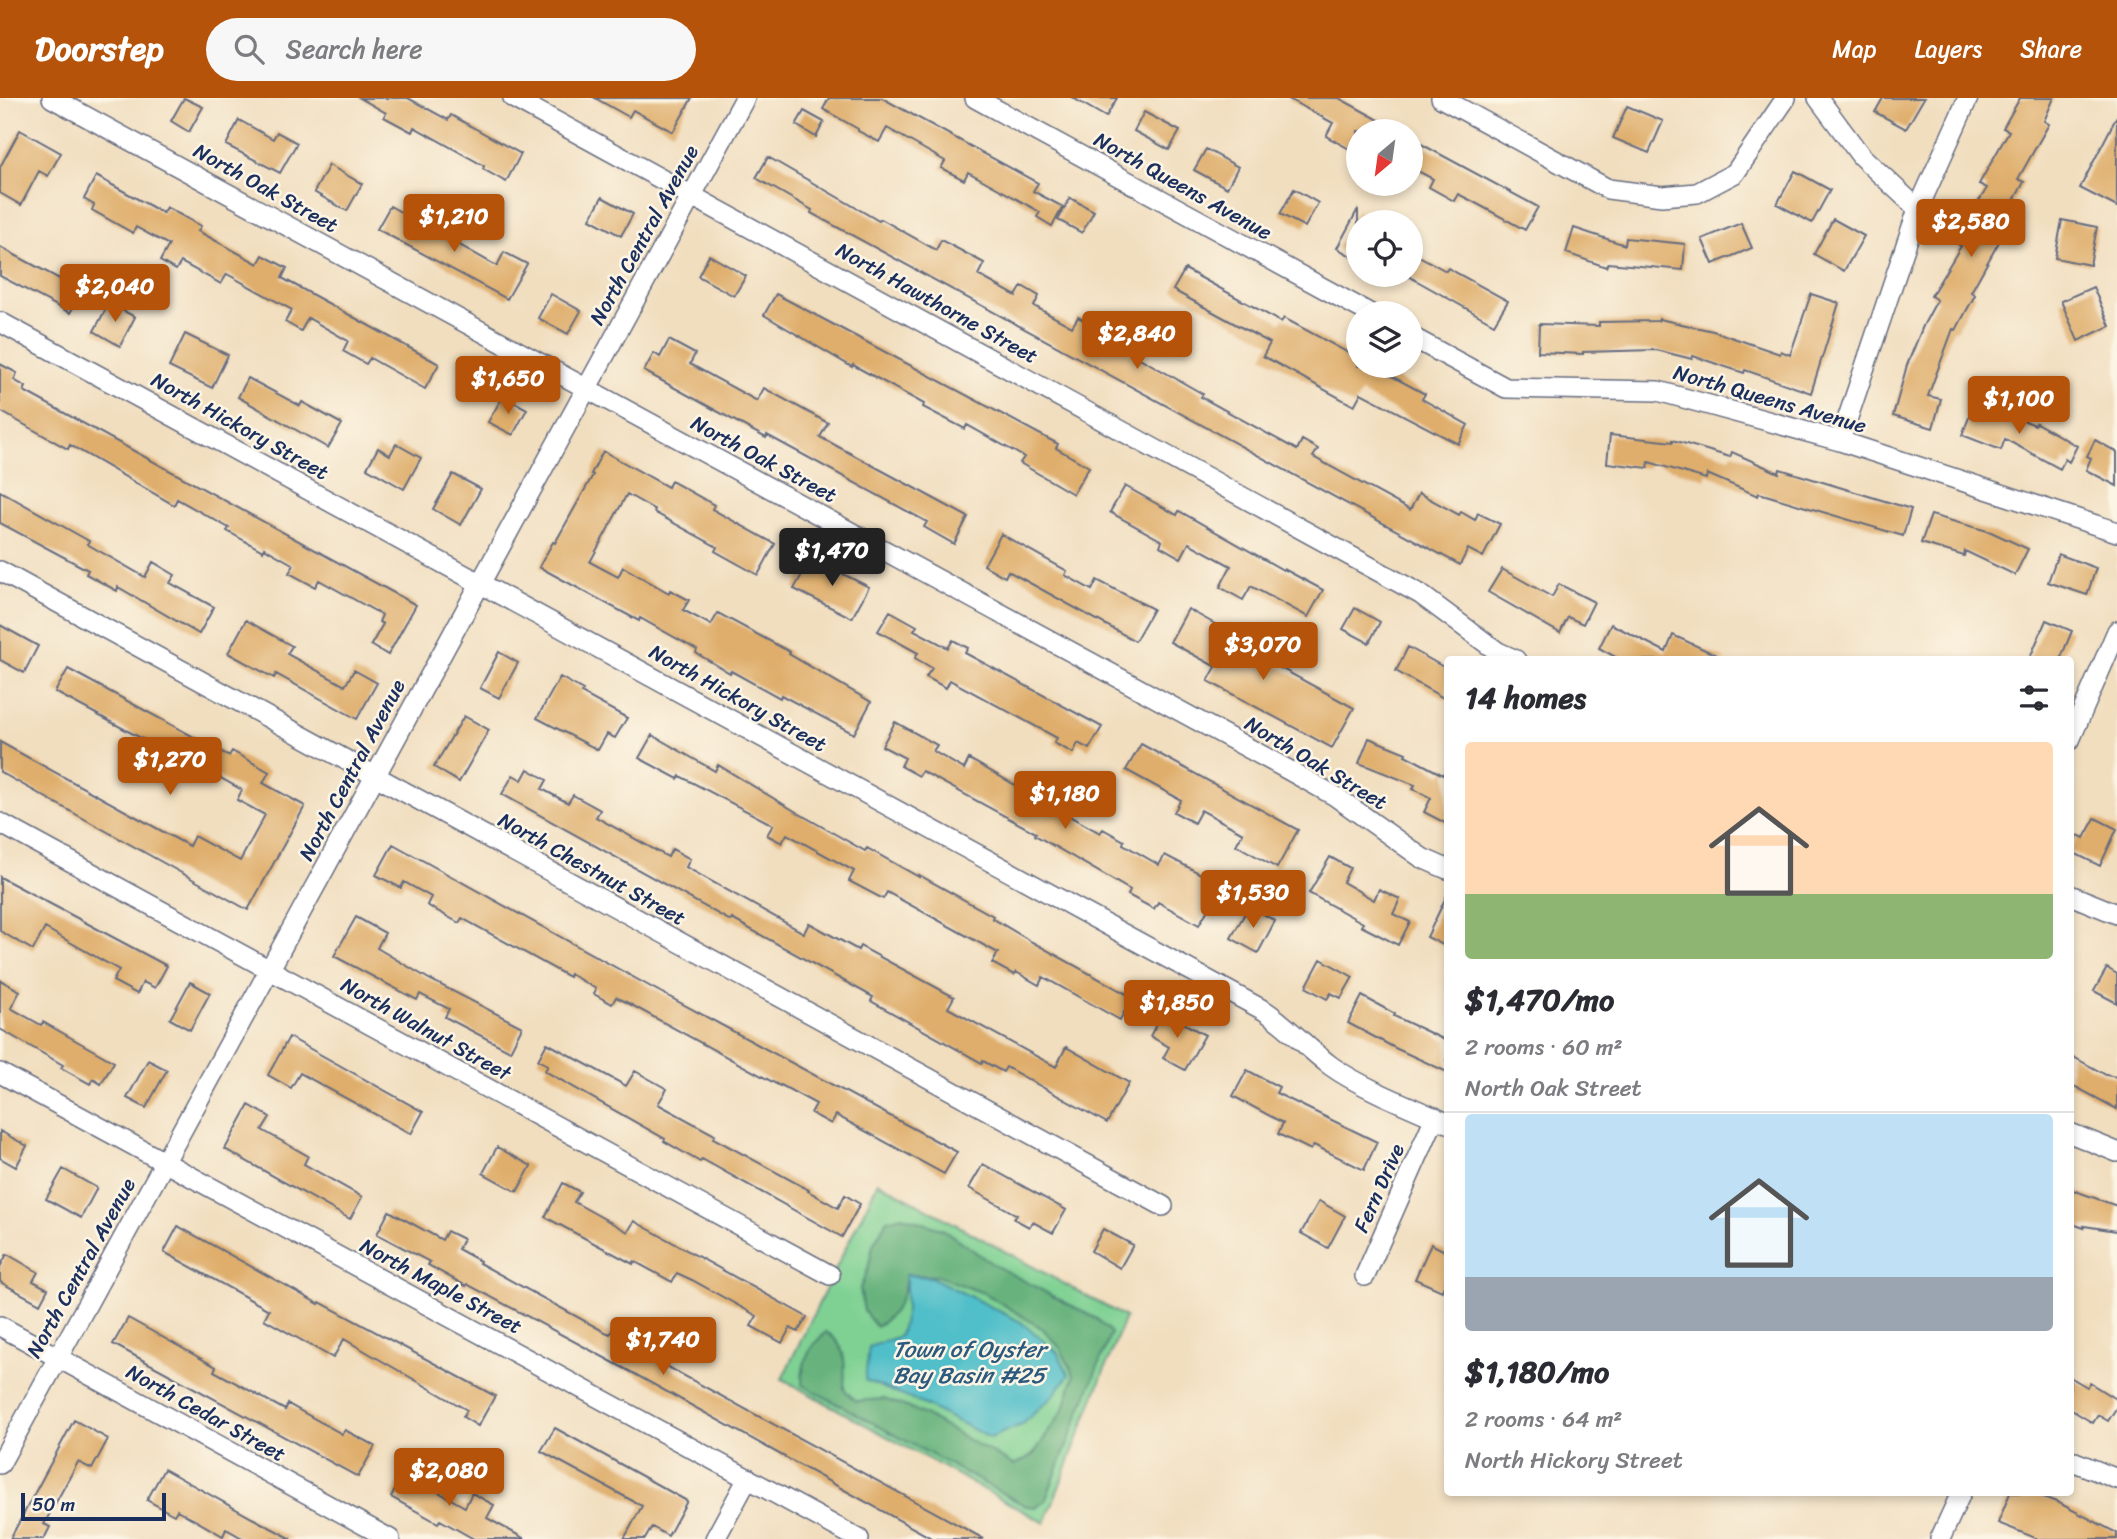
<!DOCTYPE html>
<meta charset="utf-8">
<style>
body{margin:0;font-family:Sriracha,sans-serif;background:#f7f7f7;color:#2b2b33;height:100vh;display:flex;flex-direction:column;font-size:26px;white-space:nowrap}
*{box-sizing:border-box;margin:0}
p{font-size:23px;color:#7c7c81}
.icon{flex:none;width:38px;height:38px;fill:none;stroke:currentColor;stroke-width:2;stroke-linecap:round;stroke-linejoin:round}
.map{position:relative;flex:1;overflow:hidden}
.panel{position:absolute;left:1444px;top:558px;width:630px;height:840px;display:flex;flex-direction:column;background:#fff;border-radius:7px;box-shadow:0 4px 10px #0003}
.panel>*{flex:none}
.needle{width:46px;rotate:209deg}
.controls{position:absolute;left:1346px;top:21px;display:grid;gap:14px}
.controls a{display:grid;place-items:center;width:77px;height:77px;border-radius:50%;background:#fff;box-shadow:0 4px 10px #0003;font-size:35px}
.scale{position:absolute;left:21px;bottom:18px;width:145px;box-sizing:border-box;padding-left:7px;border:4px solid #1b2f5e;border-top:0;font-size:19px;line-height:24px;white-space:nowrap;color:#1b2f5e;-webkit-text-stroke:5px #fcf5e5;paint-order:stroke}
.price{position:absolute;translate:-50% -60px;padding:0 16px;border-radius:7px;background:#b45309;color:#fff;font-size:23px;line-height:46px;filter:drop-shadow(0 2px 4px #0008)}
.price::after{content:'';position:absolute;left:50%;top:42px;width:21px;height:16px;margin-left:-10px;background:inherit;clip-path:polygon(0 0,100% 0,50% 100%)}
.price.on{background:#222;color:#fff}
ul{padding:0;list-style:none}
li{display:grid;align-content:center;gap:14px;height:371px;padding:0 21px}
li+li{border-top:2px solid #e1e1e2}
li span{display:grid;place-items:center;height:217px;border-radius:7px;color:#555}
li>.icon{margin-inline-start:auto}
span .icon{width:126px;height:126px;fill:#fffc;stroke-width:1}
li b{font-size:30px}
h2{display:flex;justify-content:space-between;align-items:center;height:84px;padding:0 21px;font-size:30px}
header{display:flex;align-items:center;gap:42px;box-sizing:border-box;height:98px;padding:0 35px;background:#b45309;color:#fff}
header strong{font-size:33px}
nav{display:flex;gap:38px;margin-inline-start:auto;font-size:24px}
.search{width:490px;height:63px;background:#f7f7f7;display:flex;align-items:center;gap:18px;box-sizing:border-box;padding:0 24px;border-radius:38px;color:#7c7c81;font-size:26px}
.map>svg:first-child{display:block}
</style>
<header>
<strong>Doorstep</strong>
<div class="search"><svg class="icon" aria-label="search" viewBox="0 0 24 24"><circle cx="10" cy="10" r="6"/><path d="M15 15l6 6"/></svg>Search here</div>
<nav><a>Map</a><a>Layers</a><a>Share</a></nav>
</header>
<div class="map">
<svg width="2117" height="1441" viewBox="0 0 2117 1441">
<rect width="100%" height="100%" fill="#fcf5e5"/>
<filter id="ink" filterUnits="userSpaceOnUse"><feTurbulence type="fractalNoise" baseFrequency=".0143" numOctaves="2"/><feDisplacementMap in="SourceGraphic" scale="14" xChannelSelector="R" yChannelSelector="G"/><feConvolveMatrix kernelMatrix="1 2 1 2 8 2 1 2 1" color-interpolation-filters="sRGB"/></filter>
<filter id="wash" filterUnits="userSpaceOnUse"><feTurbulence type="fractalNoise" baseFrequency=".00686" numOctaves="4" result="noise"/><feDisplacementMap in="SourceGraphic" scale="28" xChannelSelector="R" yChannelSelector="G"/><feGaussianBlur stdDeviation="1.57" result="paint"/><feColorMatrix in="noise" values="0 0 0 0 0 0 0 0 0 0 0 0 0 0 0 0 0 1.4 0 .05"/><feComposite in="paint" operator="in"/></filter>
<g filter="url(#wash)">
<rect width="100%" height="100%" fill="#f1debf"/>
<path fill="#7fd193" stroke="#4d8078" stroke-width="2" d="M878,1084L1125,1219L1045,1425L782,1281Z"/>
<path fill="#67b37d" stroke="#41716e" stroke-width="2" d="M902,1118L944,1132L994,1167L1097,1221L1111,1235L1045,1403L1037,1409L1026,1408L802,1287C802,1263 808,1250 826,1234C848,1246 845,1269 844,1291L855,1303L884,1301L915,1312L1014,1367L1033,1357L1064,1311L1074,1277L1061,1251L1043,1231L986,1196L938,1178L906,1177C905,1199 895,1217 876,1229L864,1213L860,1190L868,1171L873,1147L887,1122Z"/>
<path fill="#51bfc9" stroke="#367794" stroke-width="2" d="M906,1177L931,1179L1021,1224L1058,1255L1069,1277L1051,1300L1021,1327L990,1340L923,1306L865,1282L869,1249L900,1238L906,1213Z"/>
<g id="blocks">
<path fill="#dfae6c" d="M184,0L203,9L189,34L171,23Z
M360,0H408L448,22L451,17L521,56L506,84L483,71L484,68L414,29L412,34L384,19L386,15Z
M595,0H692L673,34L633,12L629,19Z
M829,0H882L1038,85L1033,93L1063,109L1052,128L1037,119L1040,114L979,80L968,74L964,82L941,70L945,63L887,30L879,44L858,33V31L823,11Z
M1073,0H1117L1106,19Z
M1287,0H1339L1399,33H1358V44L1353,53L1326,38L1333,25Z
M1883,0H1924L1906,31L1875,14Z
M2020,0H2054L2044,23L2049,26L2018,81L2024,84L1994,139L2000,142L1971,194L1975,197L1956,232L1953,231L1928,298L1941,301L1933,330L1893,318L1907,267L1923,228L1937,202L1931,198L1961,148L1954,144L1987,90L1979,86L2009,33L2003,30Z
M1627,8L1663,23L1649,55L1613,40Z
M804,13L824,24L816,39L796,27Z
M1144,14L1180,33L1169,52L1134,33Z
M2117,18V109L2080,90Z
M239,22L273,41L277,34L297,45L280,75L226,47Z
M20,32L61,55L48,78L39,73L21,107L0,95V69Z
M1410,40L1538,109L1525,132L1470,102L1458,96L1454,103L1429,89L1433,81L1410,69Z
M1206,51L1238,69L1227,90L1194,72Z
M768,59L879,123L881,121L936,152L941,142L958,151L984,165L978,177L1016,198L1022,188L1039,198L1034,208L1072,229L1078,219L1095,228L1092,233L1203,296L1201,299L1297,352L1302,342L1318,351L1313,359L1410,412L1419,395L1459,417L1461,414L1475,422L1478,415L1500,426L1483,459L1468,451L1460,467L811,115L812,112L756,80Z
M329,67L362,86L347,113L314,94Z
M1795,73L1830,92L1812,125L1777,106Z
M96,78L163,115L166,109L201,128L198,133L258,166L263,157L287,170L282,180L439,266L425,291L370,260L366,266L343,253L348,243L308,220L301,233L285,224L292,212L227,176L221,186L181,164L176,172L160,163L169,147L136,129L133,135L92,112L94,107L84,101Z
M1294,91L1318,105L1305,129L1280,116Z
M602,99L633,116L621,138L590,121Z
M1070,100L1094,113L1082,135L1058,122Z
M390,108L497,168L504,154L527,166L507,201L377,131Z
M1358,111V162L1337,150Z
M1833,121L1864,138L1844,173L1814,156Z
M2062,122L2097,129L2090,167L2055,160Z
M1741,125L1752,150L1713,166L1702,141Z
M1574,130L1625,147L1626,140L1685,146L1683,172L1608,165L1606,169L1566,155Z
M0,149L82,193L70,215L0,178Z
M1410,153L1446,173L1448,170L1508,203L1494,226L1410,179Z
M709,157L746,178L734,198L698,178Z
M1185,171L1281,224L1284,220L1358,260V268H1373L1425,296L1422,301L1468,327L1458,346L1361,295L1354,308L1263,258L1270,245L1173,192Z
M2093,189L2110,228L2078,243L2061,203Z
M551,196L581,213L568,236L538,220Z
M776,196L1058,346L1056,350L1089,369L1073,396L1020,365L1024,359L967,327L965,331L923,309L924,306L853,267L852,269L764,217Z
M1811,196L1839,205L1811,295L1745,272L1744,275L1693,258L1692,261L1656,252L1583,254V256L1538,254L1539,226L1599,228V224L1658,223L1659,221L1713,233L1780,256L1781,253L1790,257Z
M109,205L135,219L120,248L94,233Z
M185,236L228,257L212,290L169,269Z
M669,242L695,256L690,266L757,303L764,290L828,325L820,339L968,419L954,446L924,429L927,424L767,337L766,340L644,273L654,255L660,259Z
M0,266L17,275L14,282L26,289L24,293L416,507L388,557L371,547L383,526L379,524L382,517L319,482L315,489L289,475L294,467L264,450L263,453L227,433L229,430L177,401L174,407L70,347L68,351L0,313Z
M248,280L300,308L302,304L342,326L328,350L238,299Z
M503,298L527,311L513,337L488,324Z
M1992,310L2035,327L2036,325L2077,348L2069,364L2065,361L2060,371L2005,341L2001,352L1962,337L1972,312L1988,318Z
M1610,337L1673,344V342L1730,359L1732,354L1779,375L1780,371L1911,411L1903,438L1759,395L1758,398L1707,376L1706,381L1649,364L1648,370L1607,365Z
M2095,342L2117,354V388L2086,372L2091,360L2087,358Z
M396,346L421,360L404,391L367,370L378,350L390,357Z
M603,353L668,389L671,383L714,407L712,411L775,446L758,477L715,453L717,449L654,414L655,412L627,396L590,464L618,479L623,469L669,495L670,492L689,502L683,512L711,527L718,515L790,554L789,556L871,604L854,636L781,597L780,600L731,573L730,575L696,555L697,552L640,520L639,523L539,469L553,444L555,445L593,377L591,376Z
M453,376L481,391L461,427L433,411Z
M1125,388L1177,417L1179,413L1283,472L1284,471L1323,492L1308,519L1251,488L1243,502L1220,489L1231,468L1189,445L1181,460L1160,448L1162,443L1110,414Z
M0,393L89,443L87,446L145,479L153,464L175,477L170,485L214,509L199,536L118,489L117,493L86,476L88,472L0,425Z
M1931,417L1991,434L2028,451L2015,477L1965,453L1964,458L1921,445Z
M1001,436L1067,473L1065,477L1092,492L1097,482L1153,511L1135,543L1008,473L1005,479L984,467Z
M2058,456L2096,470L2087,497L2048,484Z
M811,460L869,489L852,520L794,491Z
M1502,471L1552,499L1559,486L1594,504L1583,526L1568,519L1560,535L1488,494Z
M1355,510L1380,524L1369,545L1343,531Z
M1188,511L1215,526L1211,532L1354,610L1332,650L1208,583L1216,569L1170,544Z
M890,513L917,528L914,532L948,550L953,542L968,550L965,555L1102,629L1089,651L1078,645L1073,655L1054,645L1057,640L950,582L946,590L926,579L932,570L915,560L918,555L878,533Z
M246,522L292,548L287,556L345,588L354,572L377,585L357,621L276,576L274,580L228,555Z
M2046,522L2072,533L2060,562H2029Z
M1611,526L1666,554L1673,537L1727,562H1621L1599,550Z
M0,527L38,548L24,575L0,562Z
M1408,549L1447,571V602L1396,573Z
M499,554L518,565L499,600L480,590Z
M68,571L229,658L232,653L269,674L263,685L305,708L248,812L0,674V644L189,748L194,738L240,763L265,717L237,702L242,692L206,672L205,674L189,665L181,680L160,667L167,654L55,594Z
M560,579L583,592L581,595L627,620L615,640L607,636L598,652L537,620Z
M464,618L489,632L459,684L434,669Z
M895,624L937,647L933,653L964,671L969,661L1022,691L1019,697L1048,713L1051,708L1100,735L1103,731L1124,743L1123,746L1159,767L1165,757L1222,787L1199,827L1158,804L1154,811L1128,797L1130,792L1035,737L1036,735L922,673L919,678L901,668L905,660L882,648Z
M652,637L715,673L718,667L798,715L865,753L867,750L919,779V777L993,818L992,820L1032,844L1132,899L1120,922L1043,879L1039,887L1016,874L1014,877L992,865L998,855L887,794L883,801L849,783L854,773L787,736L782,745L767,737L773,727L680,678L678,681L639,660Z
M1369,640L1406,655L1405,657L1443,677L1447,668V726L1424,714L1431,700L1413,691L1415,687L1359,665Z
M1141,646L1298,732L1277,770L1236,747L1243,735L1201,712L1194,725L1174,714L1181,702L1126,672Z
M528,671L547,682L542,691L568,705L573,697L600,712L596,719L668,759L672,751L690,761L686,769L804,835L809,825L858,852L860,848L954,899L948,910L1056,969L1066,949L1129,985L1107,1025L1006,969L1003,974L983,963L982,965L871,903L873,899L732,821L731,823L502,696L513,677L522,682Z
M2095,720L2117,731L2100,768L2070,753L2078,737L2084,740Z
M393,746L651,889L957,1054L944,1076L836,1017L831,1026L811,1015L816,1006L781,987L780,988L626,904L616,899L612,906L594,896L596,891L570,876L569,879L462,820L459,825L427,807L431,799L404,784L401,790L376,777Z
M1330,759L1350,770L1343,784L1374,802L1379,791L1400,801L1393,816L1410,824L1398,847L1361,828L1363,825L1309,795Z
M0,779L167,868L155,890L143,884L137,896L113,883L119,872L45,830L33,852L0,833Z
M1447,797V849L1427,839Z
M1249,808L1275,823L1258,855L1231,840Z
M356,819L385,835L377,850L429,881L522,929L510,953L445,919L449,911L420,896L417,902L334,858Z
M1321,861L1353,879L1341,900L1331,895L1327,901L1306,889Z
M2107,870L2117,876V905L2094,893Z
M0,882L20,893L11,910L41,927L43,924L114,964L101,986L93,981L90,986L61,970L63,967L0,931Z
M190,884L210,895L190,932L170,921Z
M1362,898L1395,916L1394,918L1447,943V974L1395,950L1348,925Z
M1163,914L1205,937L1185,972L1163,960L1169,949L1150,938Z
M289,939L423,1014L411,1036L300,975L291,990L268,977Z
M547,945L626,988L635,973L667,991L658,1006L715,1037L713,1040L809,1092L808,1093L838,1110L845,1097L860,1106L842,1139L702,1061L700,1064L664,1043L665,1041L545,973L548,967L538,962Z
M2070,957L2106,977L2117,979V1011L2070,986Z
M148,962L167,972L146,1010L127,1000Z
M1247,972L1279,989L1276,995L1377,1044L1364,1072L1314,1047L1311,1052L1278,1036L1283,1025L1233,998Z
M249,1007L270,1019L262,1032L308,1058L304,1066L362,1099L350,1121L225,1051Z
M0,1033L27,1048L16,1069L0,1060Z
M497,1049L531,1068L517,1094L483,1075Z
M983,1066L1066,1112L1053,1135L1033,1124L1029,1129L1014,1121L1017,1117L969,1090Z
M63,1071L97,1090L81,1120L46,1101Z
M563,1085L580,1094L574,1104L628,1134L634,1123L807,1219L798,1234L790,1230L782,1245L751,1228L757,1218L692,1182L677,1175L672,1184L634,1163L633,1166L545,1119Z
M2070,1091L2117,1108V1133L2084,1128V1130L2070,1125Z
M1319,1103L1345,1118L1328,1150L1301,1135Z
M389,1113L442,1142L447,1133L463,1141L458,1151L480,1163L479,1165L603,1233L610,1236L615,1227L632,1236L626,1246L984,1441H933L631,1274L467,1186L466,1188L428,1167L430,1164L377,1136Z
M178,1128L319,1206L320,1204L495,1298L478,1328L463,1319L467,1312L344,1241L333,1260L264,1221L269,1212L164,1154Z
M1103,1131L1133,1147L1120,1170L1091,1153Z
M1431,1146L1447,1154V1181L1442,1193L1415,1181Z
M7,1156L38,1174L33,1183L48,1191L40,1206L0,1184V1169Z
M128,1220L216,1269L214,1273L285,1312L288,1306L342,1336L345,1332L375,1348L358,1379L113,1246Z
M2070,1279L2087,1289L2090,1285L2117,1302V1309L2108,1323L2098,1317L2093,1325L2070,1311Z
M74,1322L108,1341L92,1371L78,1364L44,1426L50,1429L44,1441H10Z
M555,1330L687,1403L668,1438L652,1429L645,1441H624L642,1408L541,1353Z
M409,1365L425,1374L419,1383L465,1409L472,1395L494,1407L487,1420L525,1441H474L440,1422L438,1425L391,1399Z
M164,1371L252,1420L292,1441H244L226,1431L223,1438L177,1412L174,1417L147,1402Z
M2010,1395H2033L2059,1405L2117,1435V1441H2038L1998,1425Z"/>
</g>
</g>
<g filter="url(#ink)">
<use href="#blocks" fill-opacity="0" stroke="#666c80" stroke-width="2"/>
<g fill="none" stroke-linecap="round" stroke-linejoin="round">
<g stroke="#666c80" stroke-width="22">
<path id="street" d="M52,0L1283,669L1335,698L1422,760L1447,771
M513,0L1420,496L1498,554L1516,562
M975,0L1369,215
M1441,0L1608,91L1662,98L1697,95L1735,75L1786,0
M1818,0L1861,58L1918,111
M0,224L1265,913C1289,929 1308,951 1331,968C1360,989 1413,1010 1447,1025
M1410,238L1506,290L1658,293L1840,343L2117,434
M1840,343L1918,111L1968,0
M0,473C388,684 774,898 1163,1108
M2070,642L2117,533
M0,725L830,1177
M2070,797L2117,816
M0,975L859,1441
M2070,1035L2117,1054
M1365,1178L1435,1019
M0,1228L390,1441
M2070,1362L2117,1381
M0,1366L745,0
M715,1441L748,1380
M1940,1441L1961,1395"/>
</g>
<use href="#street" stroke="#fff" stroke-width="19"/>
</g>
</g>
<g text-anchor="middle" stroke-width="5" stroke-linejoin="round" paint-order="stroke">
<g font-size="21" fill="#1b2f5e" stroke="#fcf5e5">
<text transform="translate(1183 88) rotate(29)" y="7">North Queens Avenue</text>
<text transform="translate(266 90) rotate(29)" y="7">North Oak Street</text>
<text transform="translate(644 137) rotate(-61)" y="7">North Central Avenue</text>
<text transform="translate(937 205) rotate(29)" y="7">North Hawthorne Street</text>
<text transform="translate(1770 301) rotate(16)" y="7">North Queens Avenue</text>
<text transform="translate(240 328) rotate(29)" y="7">North Hickory Street</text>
<text transform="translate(764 361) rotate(28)" y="7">North Oak Street</text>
<text transform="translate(738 600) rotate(29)" y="7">North Hickory Street</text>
<text transform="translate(1316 665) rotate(31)" y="7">North Oak Street</text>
<text transform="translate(352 672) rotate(-62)" y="7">North Central Avenue</text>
<text transform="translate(592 771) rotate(29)" y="7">North Chestnut Street</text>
<text transform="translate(426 931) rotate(29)" y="7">North Walnut Street</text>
<text transform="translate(1379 1090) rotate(-66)" y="7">Fern Drive</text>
<text transform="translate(81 1170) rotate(-61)" y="7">North Central Avenue</text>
<text transform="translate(441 1188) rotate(28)" y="7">North Maple Street</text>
<text transform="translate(206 1315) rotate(29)" y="7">North Cedar Street</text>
</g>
<g font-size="23" font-style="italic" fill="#2b5a7e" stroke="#fcf5e5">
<text x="969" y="1259">Town of Oyster<tspan x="969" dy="26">Bay Basin #25</tspan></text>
</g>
</g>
</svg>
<div class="controls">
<a><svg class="needle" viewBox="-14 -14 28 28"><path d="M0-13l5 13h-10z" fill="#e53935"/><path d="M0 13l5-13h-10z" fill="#7c7c81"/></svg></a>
<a><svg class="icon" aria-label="locate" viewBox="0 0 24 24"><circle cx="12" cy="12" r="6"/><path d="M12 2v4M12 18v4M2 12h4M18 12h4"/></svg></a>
<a><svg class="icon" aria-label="layers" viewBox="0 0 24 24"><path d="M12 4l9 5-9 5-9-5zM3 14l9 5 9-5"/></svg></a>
</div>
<div class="scale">50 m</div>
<b class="price" style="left:454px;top:156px">$1,210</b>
<b class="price" style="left:1971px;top:161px">$2,580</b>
<b class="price" style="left:115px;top:226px">$2,040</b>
<b class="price" style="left:1137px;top:273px">$2,840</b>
<b class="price" style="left:508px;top:318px">$1,650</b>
<b class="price" style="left:2019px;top:338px">$1,100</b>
<b class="price on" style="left:832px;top:490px">$1,470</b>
<b class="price" style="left:1263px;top:584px">$3,070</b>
<b class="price" style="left:170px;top:699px">$1,270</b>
<b class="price" style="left:1065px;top:733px">$1,180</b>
<b class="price" style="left:1253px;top:832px">$1,530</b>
<b class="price" style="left:1177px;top:942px">$1,850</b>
<b class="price" style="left:663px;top:1279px">$1,740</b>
<b class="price" style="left:449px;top:1410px">$2,080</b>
<section class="panel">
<h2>14 homes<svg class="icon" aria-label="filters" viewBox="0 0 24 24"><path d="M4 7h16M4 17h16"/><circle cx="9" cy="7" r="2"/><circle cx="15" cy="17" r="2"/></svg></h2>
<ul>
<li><span style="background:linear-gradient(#ffd9b3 70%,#8fb573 0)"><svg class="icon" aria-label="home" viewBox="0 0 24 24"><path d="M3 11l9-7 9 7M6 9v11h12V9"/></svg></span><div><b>$1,470/mo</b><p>2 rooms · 60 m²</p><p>North Oak Street</p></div></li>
<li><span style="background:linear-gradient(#bfe0f5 75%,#9aa5b1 0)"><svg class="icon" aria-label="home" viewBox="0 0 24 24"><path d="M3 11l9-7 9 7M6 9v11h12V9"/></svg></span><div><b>$1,180/mo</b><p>2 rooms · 64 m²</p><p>North Hickory Street</p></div></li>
</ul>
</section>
</div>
